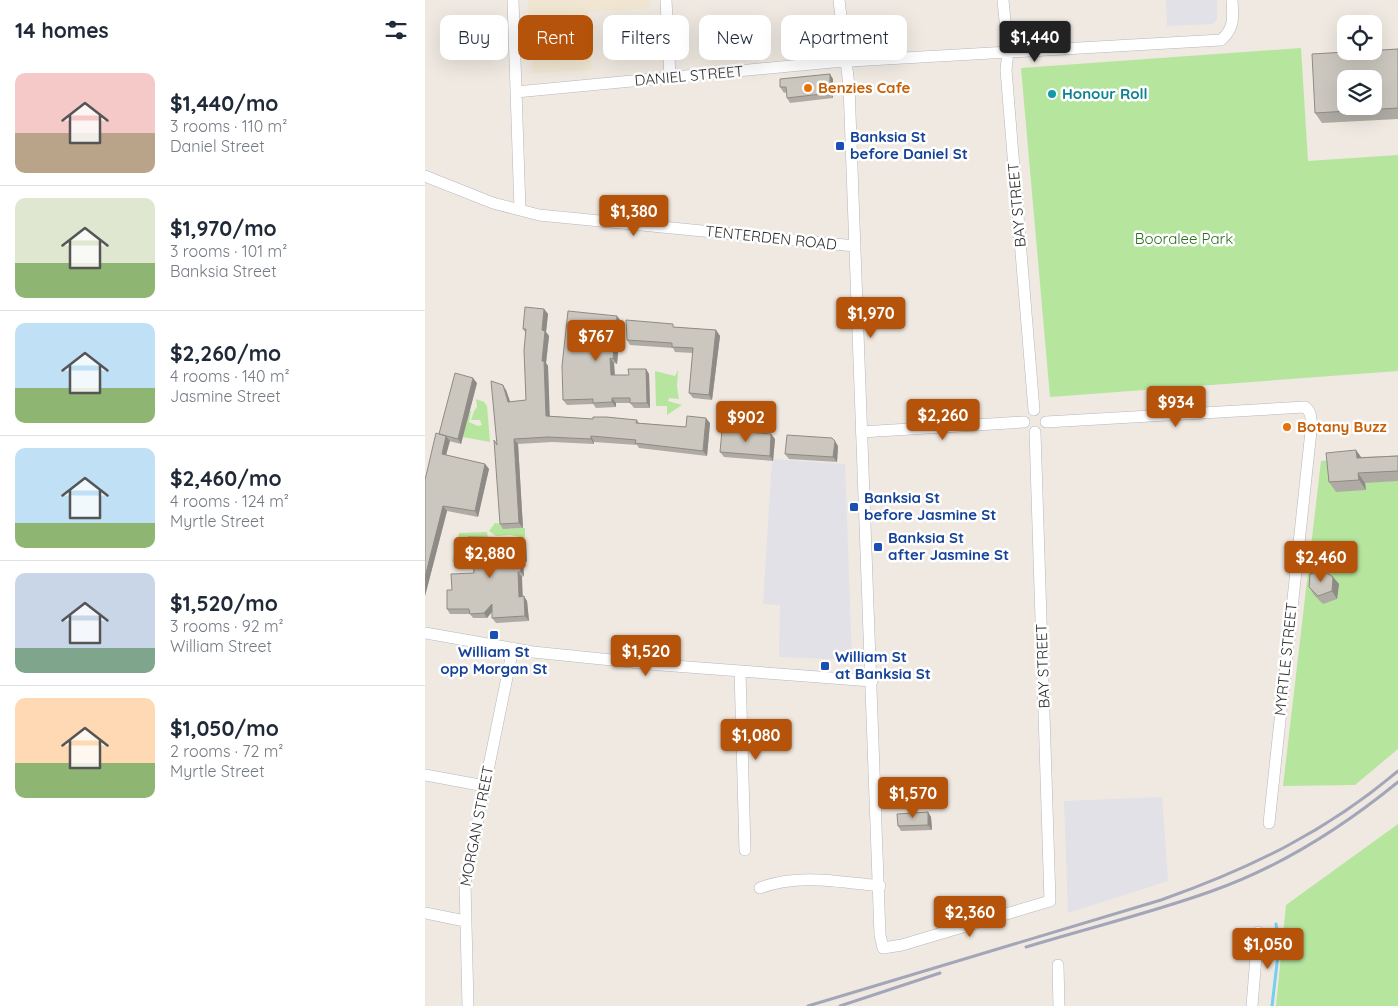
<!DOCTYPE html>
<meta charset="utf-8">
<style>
body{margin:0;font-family:Quicksand,sans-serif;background:#f6f6f7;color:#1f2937;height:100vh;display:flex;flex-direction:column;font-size:19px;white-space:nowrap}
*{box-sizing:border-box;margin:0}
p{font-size:16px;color:#747a83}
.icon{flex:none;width:28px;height:28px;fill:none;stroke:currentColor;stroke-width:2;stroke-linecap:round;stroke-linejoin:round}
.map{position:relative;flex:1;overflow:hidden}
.panel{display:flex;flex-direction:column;background:#fff;width:425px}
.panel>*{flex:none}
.guide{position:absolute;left:15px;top:15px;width:475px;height:45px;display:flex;gap:10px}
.buttons{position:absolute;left:912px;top:15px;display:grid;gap:10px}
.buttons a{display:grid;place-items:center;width:45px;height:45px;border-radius:10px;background:#fff;box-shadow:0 5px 20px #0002;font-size:25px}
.price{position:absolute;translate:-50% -42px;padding:0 11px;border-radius:5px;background:#b45309;color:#fff;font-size:16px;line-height:32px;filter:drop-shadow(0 1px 2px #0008)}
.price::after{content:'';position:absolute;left:50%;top:30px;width:15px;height:11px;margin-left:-8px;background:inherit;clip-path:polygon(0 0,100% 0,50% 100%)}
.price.current{background:#222;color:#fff}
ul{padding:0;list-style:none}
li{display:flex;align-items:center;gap:15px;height:125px;padding:0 15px}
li+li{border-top:1px solid #e0e1e3}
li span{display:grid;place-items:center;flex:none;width:140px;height:100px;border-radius:10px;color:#555}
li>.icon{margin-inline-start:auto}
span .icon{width:60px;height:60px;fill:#fffc;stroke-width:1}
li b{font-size:21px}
h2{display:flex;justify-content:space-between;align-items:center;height:60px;padding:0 15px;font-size:21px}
.chip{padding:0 18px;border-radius:10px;background:#fff;box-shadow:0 5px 20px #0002;font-size:18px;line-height:45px}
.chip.current{background:#b45309;color:#fff}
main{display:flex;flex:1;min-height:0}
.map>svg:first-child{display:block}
</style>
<main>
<section class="panel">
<h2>14 homes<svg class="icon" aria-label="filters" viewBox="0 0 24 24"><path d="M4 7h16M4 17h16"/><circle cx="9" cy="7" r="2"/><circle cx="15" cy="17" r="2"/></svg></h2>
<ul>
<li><span style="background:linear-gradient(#f6c9c9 60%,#b9a48a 0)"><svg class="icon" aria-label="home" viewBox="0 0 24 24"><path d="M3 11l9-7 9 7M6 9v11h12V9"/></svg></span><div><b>$1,440/mo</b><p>3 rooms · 110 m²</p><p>Daniel Street</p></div></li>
<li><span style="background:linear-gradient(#dfe7d0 65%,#8fb573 0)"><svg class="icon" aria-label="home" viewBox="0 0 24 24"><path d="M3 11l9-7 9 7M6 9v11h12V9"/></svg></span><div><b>$1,970/mo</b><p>3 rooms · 101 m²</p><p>Banksia Street</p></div></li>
<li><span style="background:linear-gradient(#bfe0f5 65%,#8fb573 0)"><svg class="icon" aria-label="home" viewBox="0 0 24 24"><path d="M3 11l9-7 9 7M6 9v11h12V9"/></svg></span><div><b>$2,260/mo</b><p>4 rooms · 140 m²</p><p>Jasmine Street</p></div></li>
<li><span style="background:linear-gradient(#bfe0f5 75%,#8fb573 0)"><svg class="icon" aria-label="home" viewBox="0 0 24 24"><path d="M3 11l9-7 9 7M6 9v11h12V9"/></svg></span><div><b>$2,460/mo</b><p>4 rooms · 124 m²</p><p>Myrtle Street</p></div></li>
<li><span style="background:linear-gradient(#c9d6e8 75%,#7fa58c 0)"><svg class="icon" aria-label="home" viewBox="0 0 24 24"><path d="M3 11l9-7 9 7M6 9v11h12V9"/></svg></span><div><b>$1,520/mo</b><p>3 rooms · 92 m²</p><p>William Street</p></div></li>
<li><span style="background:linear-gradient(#ffd9b3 65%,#8fb573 0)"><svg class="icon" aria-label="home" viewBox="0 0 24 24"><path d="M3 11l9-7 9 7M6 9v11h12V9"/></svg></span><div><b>$1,050/mo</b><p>2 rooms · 72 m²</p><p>Myrtle Street</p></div></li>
</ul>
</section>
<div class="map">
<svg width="973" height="1006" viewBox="0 0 973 1006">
<rect width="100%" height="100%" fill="#efe9e1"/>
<path fill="#e3e1e8" d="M741,0H792V19L788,24L742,26Z
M347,459L420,464L427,660L354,657L355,605L338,604Z
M737,797L743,881L643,913L639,801Z"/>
<path fill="#f0e6d1" d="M103,0H225V8L163,12L167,70L107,73Z"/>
<path fill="#b6e59e" d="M876,48L883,161L973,155V371L625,397L596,68Z
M253,370L252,387L254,399L244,398L243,401L257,405L242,415V406H231L230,371L250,376Z
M51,399L59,402L62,406L65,442L38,437L44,411H46L44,422L53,426L57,425L55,420H46L49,411L52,407Z
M973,455V749L930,785L858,786L896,461Z
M70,523L77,524L78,529L100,528V538L85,535L71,536L64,531Z
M62,532L63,538L46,539L47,560L27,562L34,533Z
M973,824V1006H851L861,905Z"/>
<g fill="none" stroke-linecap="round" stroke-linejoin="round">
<path stroke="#75cff0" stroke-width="3" d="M847,1006L854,946L851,924"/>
<g stroke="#b4b7c1" stroke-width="12">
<path id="minor" d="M88,0L95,210
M241,0L245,77
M414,0L424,86L455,935L458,948L477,945L625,901L610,432
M578,0L583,51L581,70L609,410
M91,92L408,62L796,40C810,28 808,17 807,0
M0,176L68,203L114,215L430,246
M621,422L880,407C888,413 886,422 886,431L844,823
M436,432L599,422
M0,633L108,652L236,665L447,681
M315,671L320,850
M0,775L60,786
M335,888C372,873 416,882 455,886
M0,913L40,921
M633,965L634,1006
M43,1006L40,883L88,648
M827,1006L833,932"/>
</g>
<use href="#minor" stroke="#fff" stroke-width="11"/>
<path stroke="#a3a6b8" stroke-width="3" d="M601,947C663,928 726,913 787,891C855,867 918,827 973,782
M383,1006L736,900C824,869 901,832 973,771
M415,1006L515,973"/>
</g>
<path fill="#afaba4" d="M973,49V119L897,123L890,113Z
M408,79V98L365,103L362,98V92L359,93L355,87Z
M119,309L123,314L121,332L124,336L121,363L123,366L124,416L168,419L212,420L214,423L261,427L285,423L282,456L214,448L212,445L169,442V444L127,442L93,444L98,528L78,529L75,524L72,445L81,390L85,402L101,400L100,332L98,329Z
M196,321L192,364L189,363L190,375H204L221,369L224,374L225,408H209L205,403H191V407L171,408L168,404L142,405L138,400Z
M250,327L291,330L295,336L287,400L268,398L264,393L268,353L250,352L248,348L205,345L202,340Z
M52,383L36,444L24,441L21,455L60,464L64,469L53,517L22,511L0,596L14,434Z
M346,434L350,439L348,461L299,457L295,452Z
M413,446L412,462L364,459L360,454Z
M931,450L936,457L973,456V481L940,483L941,490L911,492L904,482Z
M98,538L101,543L102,562H98L99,576L97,577V596L102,601L104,621L71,623L67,618V612L62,618H48L45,614H25L22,609L27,590L49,573L48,559H47L43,554Z
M908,577L914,584L912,599L898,604L889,595L884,587Z
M503,812L506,817L507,830L476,831L473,826Z"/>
<path fill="#8e8b86" d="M405,74L408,79V98L405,93Z
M119,309L123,314L121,332L124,336L121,363L123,366L125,421L121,416L117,361V330Z
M192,316L196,321L192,364L188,359Z
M291,330L295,336L287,400L284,395Z
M185,358L189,363L190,380L186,375Z
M221,369L224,374L225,408L222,403Z
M48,378L52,383L36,444L33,439Z
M78,385L81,390L87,407L83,402Z
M187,398L191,403V407L187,402Z
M281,418L285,423L282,456L278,451Z
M346,434L350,439L348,461L345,456Z
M21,436L25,441L20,459L17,454Z
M166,436L169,442V444L166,439Z
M89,439L93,444L98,528L94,523Z
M410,441L413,446L412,462L408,457Z
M931,450L938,460L932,458Z
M60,464L64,469L53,517L50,511Z
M933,473L940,483L941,490L934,480Z
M18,506L22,511L0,596V577Z
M98,538L101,543L102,562L99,557Z
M95,557L98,562L99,576L96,572Z
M93,572L97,577L98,601L94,597Z
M908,577L914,584L912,599L907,591Z
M99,596L102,601L104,621L100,616Z
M67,604L70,608L62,618L59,613Z
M503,812L506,817L507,830L503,825Z"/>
<path fill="#cbc7bf" stroke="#8e8b86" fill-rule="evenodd" d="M973,49V108L890,113L887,54ZM921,79H949V106H921Z
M405,74V93L362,98L361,87H355V79Z
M100,307L119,309L117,330L120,331L117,361H119L121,416L168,419V417H181L212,420L211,423L261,427L262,416L281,418L278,451L210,443L211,440L166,436V439L123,437L89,439L94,523L75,524L69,440L72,445L66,381L78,385L83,402L101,400L99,350L101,329H98Z
M143,311L192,316L188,359L185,358L186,375H204L203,369H221L222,403H205V398H187V402L168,403V399L138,400L137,366Z
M201,320L248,324V327L291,330L284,395L264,393L268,348L247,347V343L202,340Z
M30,373L48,378L33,439L14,434Z
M297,430L346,434L345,456L295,452Z
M11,433L21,436L17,454L60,464L50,511L18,506L0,577V480Z
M362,435L407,438L410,441L408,457L360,454Z
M931,450L932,458L973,456V471L933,473L934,480L904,482L901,453Z
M43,537L98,538L99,557H95L96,572H93L94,597L99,596L100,616L67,618V604L59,613L45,614L44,609H22V590H27L26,574L49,573L48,554H43Z
M898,570L908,577L907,591L893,596L884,587L885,574Z
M503,812V825L473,826L472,814Z"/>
<g fill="#e8710a" stroke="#fff" stroke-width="2">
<circle cx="383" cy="88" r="5"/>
<circle cx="862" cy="427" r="5"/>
</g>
<circle fill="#0f9aa8" stroke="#fff" stroke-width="2" cx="627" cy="94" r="5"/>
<g fill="#1a4fb4" stroke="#fff" stroke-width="2">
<rect x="410" y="141" width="10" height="10" rx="2.5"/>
<rect x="424" y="502" width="10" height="10" rx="2.5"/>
<rect x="448" y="542" width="10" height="10" rx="2.5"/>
<rect x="64" y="630" width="10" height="10" rx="2.5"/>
<rect x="395" y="661" width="10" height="10" rx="2.5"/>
</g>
<g text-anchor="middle" stroke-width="5" stroke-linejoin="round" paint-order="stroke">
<g font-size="15" fill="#2e2e2e" stroke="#fff">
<text transform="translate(264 76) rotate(-5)" y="5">DANIEL STREET</text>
<text transform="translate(592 205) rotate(-95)" y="5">BAY STREET</text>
<text transform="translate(346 238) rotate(6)" y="5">TENTERDEN ROAD</text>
<text transform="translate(861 659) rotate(-84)" y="5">MYRTLE STREET</text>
<text transform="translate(618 666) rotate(-92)" y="5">BAY STREET</text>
<text transform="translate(52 826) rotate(-79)" y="5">MORGAN STREET</text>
</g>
<g font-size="15" font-weight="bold" fill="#c56008" stroke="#fff" text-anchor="start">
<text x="393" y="93">Benzies Cafe</text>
<text x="872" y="432">Botany Buzz</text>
</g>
<g font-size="15" font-weight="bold" fill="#0d838f" stroke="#fff" text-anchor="start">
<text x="637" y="99">Honour Roll</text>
</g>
<g font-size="15" font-weight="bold" fill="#164399" stroke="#fff" text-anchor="start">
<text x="425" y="142">Banksia St<tspan x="425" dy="17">before Daniel St</tspan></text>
<text x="439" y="503">Banksia St<tspan x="439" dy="17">before Jasmine St</tspan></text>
<text x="463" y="543">Banksia St<tspan x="463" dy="17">after Jasmine St</tspan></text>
<text x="69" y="657" text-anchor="middle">William St<tspan x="69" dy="17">opp Morgan St</tspan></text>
<text x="410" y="662">William St<tspan x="410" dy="17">at Banksia St</tspan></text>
</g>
<g font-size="15" fill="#2c6e1b" stroke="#fff">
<text x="759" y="244">Booralee Park</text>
</g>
</g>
</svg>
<div class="buttons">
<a><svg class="icon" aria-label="locate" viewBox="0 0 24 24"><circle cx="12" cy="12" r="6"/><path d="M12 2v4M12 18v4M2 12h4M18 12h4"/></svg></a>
<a><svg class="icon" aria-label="layers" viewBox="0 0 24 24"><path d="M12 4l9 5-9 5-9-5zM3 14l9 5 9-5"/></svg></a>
</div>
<b class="price current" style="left:610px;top:63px">$1,440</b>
<b class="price" style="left:209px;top:237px">$1,380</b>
<b class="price" style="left:446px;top:339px">$1,970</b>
<b class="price" style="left:171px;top:362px">$767</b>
<b class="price" style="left:751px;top:428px">$934</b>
<b class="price" style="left:518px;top:441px">$2,260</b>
<b class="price" style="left:321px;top:443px">$902</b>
<b class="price" style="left:65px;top:579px">$2,880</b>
<b class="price" style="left:896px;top:583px">$2,460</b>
<b class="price" style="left:221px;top:677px">$1,520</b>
<b class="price" style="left:331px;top:761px">$1,080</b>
<b class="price" style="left:488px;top:819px">$1,570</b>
<b class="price" style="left:545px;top:938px">$2,360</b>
<b class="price" style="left:843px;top:970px">$1,050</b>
<div class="guide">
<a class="chip">Buy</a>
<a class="chip current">Rent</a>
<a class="chip">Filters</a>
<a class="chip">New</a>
<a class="chip">Apartment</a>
</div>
</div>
</main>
